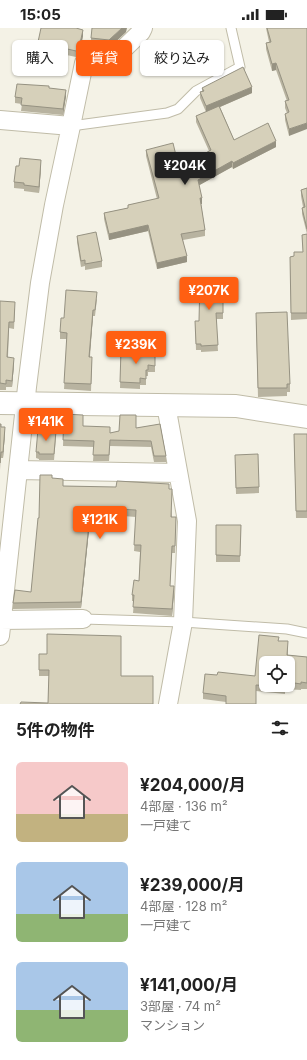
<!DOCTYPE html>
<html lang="ja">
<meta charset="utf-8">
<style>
body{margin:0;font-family:Inter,"Noto Sans JP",sans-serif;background:#f6f6f6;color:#222;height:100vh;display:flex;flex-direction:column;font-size:15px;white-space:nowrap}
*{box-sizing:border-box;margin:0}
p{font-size:13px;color:#767676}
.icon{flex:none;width:22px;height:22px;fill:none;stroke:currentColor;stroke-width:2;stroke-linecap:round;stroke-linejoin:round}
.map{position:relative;height:676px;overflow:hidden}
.side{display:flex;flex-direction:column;background:#fff;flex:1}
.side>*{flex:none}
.guide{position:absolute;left:12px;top:12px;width:283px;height:36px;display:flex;gap:8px}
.tools{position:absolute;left:259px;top:628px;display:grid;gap:8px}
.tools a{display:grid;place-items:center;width:36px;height:36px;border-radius:6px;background:#fff;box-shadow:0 1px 3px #0004;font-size:20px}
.price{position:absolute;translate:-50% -34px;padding:0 9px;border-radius:4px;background:#ff5f12;color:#fff;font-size:13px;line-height:26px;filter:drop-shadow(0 1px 2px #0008)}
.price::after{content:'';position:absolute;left:50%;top:24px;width:12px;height:9px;margin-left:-6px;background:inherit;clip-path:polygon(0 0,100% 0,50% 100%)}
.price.active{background:#222;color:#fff}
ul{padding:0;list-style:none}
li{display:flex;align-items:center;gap:12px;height:100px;padding:0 16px}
li span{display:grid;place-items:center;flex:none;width:112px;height:80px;border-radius:6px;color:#555}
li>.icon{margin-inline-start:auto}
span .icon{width:48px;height:48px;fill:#fffc;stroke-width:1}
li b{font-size:17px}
h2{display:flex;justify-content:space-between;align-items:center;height:48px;padding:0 16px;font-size:17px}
.chip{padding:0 14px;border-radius:6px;background:#fff;box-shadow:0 1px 3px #0004;font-size:14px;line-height:36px}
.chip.active{background:#ff5f12;color:#fff}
.status{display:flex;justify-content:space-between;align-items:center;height:28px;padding:0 20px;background:#fff;direction:ltr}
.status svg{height:11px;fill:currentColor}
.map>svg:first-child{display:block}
</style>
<div class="status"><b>15:05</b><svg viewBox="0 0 49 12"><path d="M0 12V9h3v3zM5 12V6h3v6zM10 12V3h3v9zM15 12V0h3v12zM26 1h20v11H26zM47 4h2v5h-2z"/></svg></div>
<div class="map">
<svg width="307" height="676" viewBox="0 0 307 676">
<rect width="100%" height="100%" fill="#f4f2e6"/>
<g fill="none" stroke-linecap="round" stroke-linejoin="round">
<g stroke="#c0bca8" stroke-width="11">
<path id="service" d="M71,98L167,85L178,81L196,63L240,39L231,0
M83,591L183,594L287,601L307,605"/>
</g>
<g stroke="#c0bca8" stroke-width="20">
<path id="minor" d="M0,92L71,98
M166,377L187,493L183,594L168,676
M18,442L178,445
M0,592L83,591
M0,608L27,359L40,255L54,177L71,98L84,35L114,30L141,4L143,0"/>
</g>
<g stroke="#c0bca8" stroke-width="24">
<path id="tertiary" d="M0,375L236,378L307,389"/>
</g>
<use href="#service" stroke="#fff" stroke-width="9"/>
<use href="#minor" stroke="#fff" stroke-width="18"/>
<use href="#tertiary" stroke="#fff" stroke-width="22"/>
</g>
<path fill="#b8b3a0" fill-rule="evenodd" d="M266,0H307L289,108L285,92V86L287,85L285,80V73H287L276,42L272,43L266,21V15L269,14Z
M126,4L109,20L91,18V10Z
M83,8L79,26L76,29L38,21V14Z
M49,60L66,68L63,87L21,83L22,76L15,75V69Z
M202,60L252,65L220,79L234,112L276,119L233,141L232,139L199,157L202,176H201L205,202V208L183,212L187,234L157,241L148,203L109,212L104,191V185L128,180V177L157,171L146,128V122L179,140L209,123L196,94V88L206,84L200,70V64L202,63Z
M41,139L39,165L24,163V161L14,160V154Z
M307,160V291L291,292L290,229L294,228L303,224L302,207L307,206L302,186V180L303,179L301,168V162Z
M77,208L102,233V239L85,242V238L81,239L77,214Z
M223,250V291H216L218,323L201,324V322H196L195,293H199Z
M97,271L95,288H93L90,329L92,335L91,363L64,361L67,311H60V304L64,290Z
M0,273L15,281L14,301L9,300L8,329L14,336L12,359H6V362H0Z
M256,293L290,356V364H287V368L258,369Z
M155,321V344H148V348H146V357H140V361L120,360L121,322L140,323Z
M64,386L83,398L110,405L160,396L166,428V434H154L151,419L110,418L109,433H93L94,419L63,418Z
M1,399L5,405L3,430H1L0,442Z
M294,406H307V490H296Z
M56,409L54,432H39V431L36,430V424Z
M235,433L259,459V465L236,466Z
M52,450L63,458L169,461L172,489H176L175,525H172L170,558L174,564L172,588L133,585L134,573H132V567L139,553L140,524L134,523L136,489L97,486V492H90L81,580L13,581V575L31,564L39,490Z
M216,497H241L240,534H216Z
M279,613L288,620V627L307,629V661H301V662L285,661V666L256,663L226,674L203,671V665L217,647L255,648ZM288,635V657H266Z
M39,626L121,648L48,675L49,648H39Z"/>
<path fill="#969282" d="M122,0H127L126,4L109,20V12Z
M83,2V8L79,26L76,29V23Z
M276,35V42L272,43V36Z
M252,59V65L206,85V78Z
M66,62V68L63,87V81Z
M307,95V101L289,108V101Z
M276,113V119L233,141V135Z
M41,132V139L39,165V159Z
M232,133V139L198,158V152Z
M200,170H202V176H200Z
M148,197V203L109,212V206Z
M187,228V234L157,241V235Z
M93,282V288L89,335V329Z
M14,330V336L12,359V353Z
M5,399V405L3,430V424Z
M90,486V492L81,580V574Z
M174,558V564L172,588V581Z"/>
<path fill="#d6d0ba" stroke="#969282" d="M41,0H76L83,2L79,20L76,23L38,14Z
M92,0H122L109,12L91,10Z
M267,0H307V95L289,101L285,86L289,84L285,73L289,72L276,35L272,36L266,15L271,14Z
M243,39L252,59L206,78L200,64L204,63L202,60Z
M17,56L49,58V60L66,62L63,81L21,77L22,70L15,69Z
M219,78L234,112L268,95L276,113L233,135L232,133L198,152L202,170H200L205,202L181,206L187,228L157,235L148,197L109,206L104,185L128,180V177L159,170L146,122L173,115L179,140L211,122L196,88Z
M20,130L41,132L39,159L24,157V155L14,154L16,138H19Z
M307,160V201L302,180L305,179L301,162Z
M96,204L102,233L85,236V232L81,233L77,208Z
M307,206V285H291L290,229L294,228V224H303L302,207Z
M200,250H223V285H216L218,317L201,318V316H196L195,293H199Z
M66,262L97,264L95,282H93L89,329H92L91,356L64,355L67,305L60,304L61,290H64Z
M0,273L15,274L14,294H9L7,329L14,330L12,353L6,352V356L0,355Z
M287,284L290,356H287V360H258L256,285Z
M140,321H155V338L148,337V342H146V351L140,350V355L120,354L121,322L140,323Z
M64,386L83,387V398L110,399V405L119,403L120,387H136V400L160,396L166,428H154L151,413L110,412L109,427H93L94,413L63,412Z
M0,396H1V399H5L3,424H1L0,435Z
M38,401L56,403L54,426H39V424H36Z
M294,406H307V483H296Z
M258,426L259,459L236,460L235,427Z
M40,447H52V450L63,451V458L116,459L117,453L169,456V461H172V462L171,489H176L175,518H172L170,558H174L172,581L133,579L134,567H132L134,552L139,553L141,517H134L136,482L97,480V486H90L81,574L13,575L15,562L31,564L38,490H39Z
M216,497H241L240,528L216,527Z
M47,606L121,608V648H153V676H20L21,674L48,675L49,642H39V626H47Z
M259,607L279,609L278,613H288L287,627L307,629V655L301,654V656L288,654V635H266V657H285V659L256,657V676H226V668L203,665L205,646L217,647L218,644L255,648Z"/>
</svg>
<div class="tools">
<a><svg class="icon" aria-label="locate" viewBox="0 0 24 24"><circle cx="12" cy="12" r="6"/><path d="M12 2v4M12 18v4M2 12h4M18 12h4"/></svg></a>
</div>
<b class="price active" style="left:185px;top:158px">¥204K</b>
<b class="price" style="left:209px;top:283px">¥207K</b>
<b class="price" style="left:136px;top:337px">¥239K</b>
<b class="price" style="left:46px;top:414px">¥141K</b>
<b class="price" style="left:100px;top:512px">¥121K</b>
<div class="guide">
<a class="chip">購入</a>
<a class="chip active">賃貸</a>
<a class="chip">絞り込み</a>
</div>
</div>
<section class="side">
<h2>5件の物件<svg class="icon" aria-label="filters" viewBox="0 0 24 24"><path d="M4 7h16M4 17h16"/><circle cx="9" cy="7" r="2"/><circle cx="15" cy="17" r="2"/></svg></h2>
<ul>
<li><span style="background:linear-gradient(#f6c9c9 65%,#c2b280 0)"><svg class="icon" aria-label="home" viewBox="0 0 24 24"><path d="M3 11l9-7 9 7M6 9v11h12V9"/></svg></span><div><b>¥204,000/月</b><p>4部屋 · 136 m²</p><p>一戸建て</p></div></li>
<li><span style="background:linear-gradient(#a9c7e8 65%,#8fb573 0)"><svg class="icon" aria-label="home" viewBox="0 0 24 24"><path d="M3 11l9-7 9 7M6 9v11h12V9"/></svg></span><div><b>¥239,000/月</b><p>4部屋 · 128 m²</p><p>一戸建て</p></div></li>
<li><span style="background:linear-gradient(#a9c7e8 60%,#8fb573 0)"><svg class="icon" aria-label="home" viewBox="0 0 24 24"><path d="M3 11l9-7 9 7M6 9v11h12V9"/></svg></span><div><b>¥141,000/月</b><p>3部屋 · 74 m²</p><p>マンション</p></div></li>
</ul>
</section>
